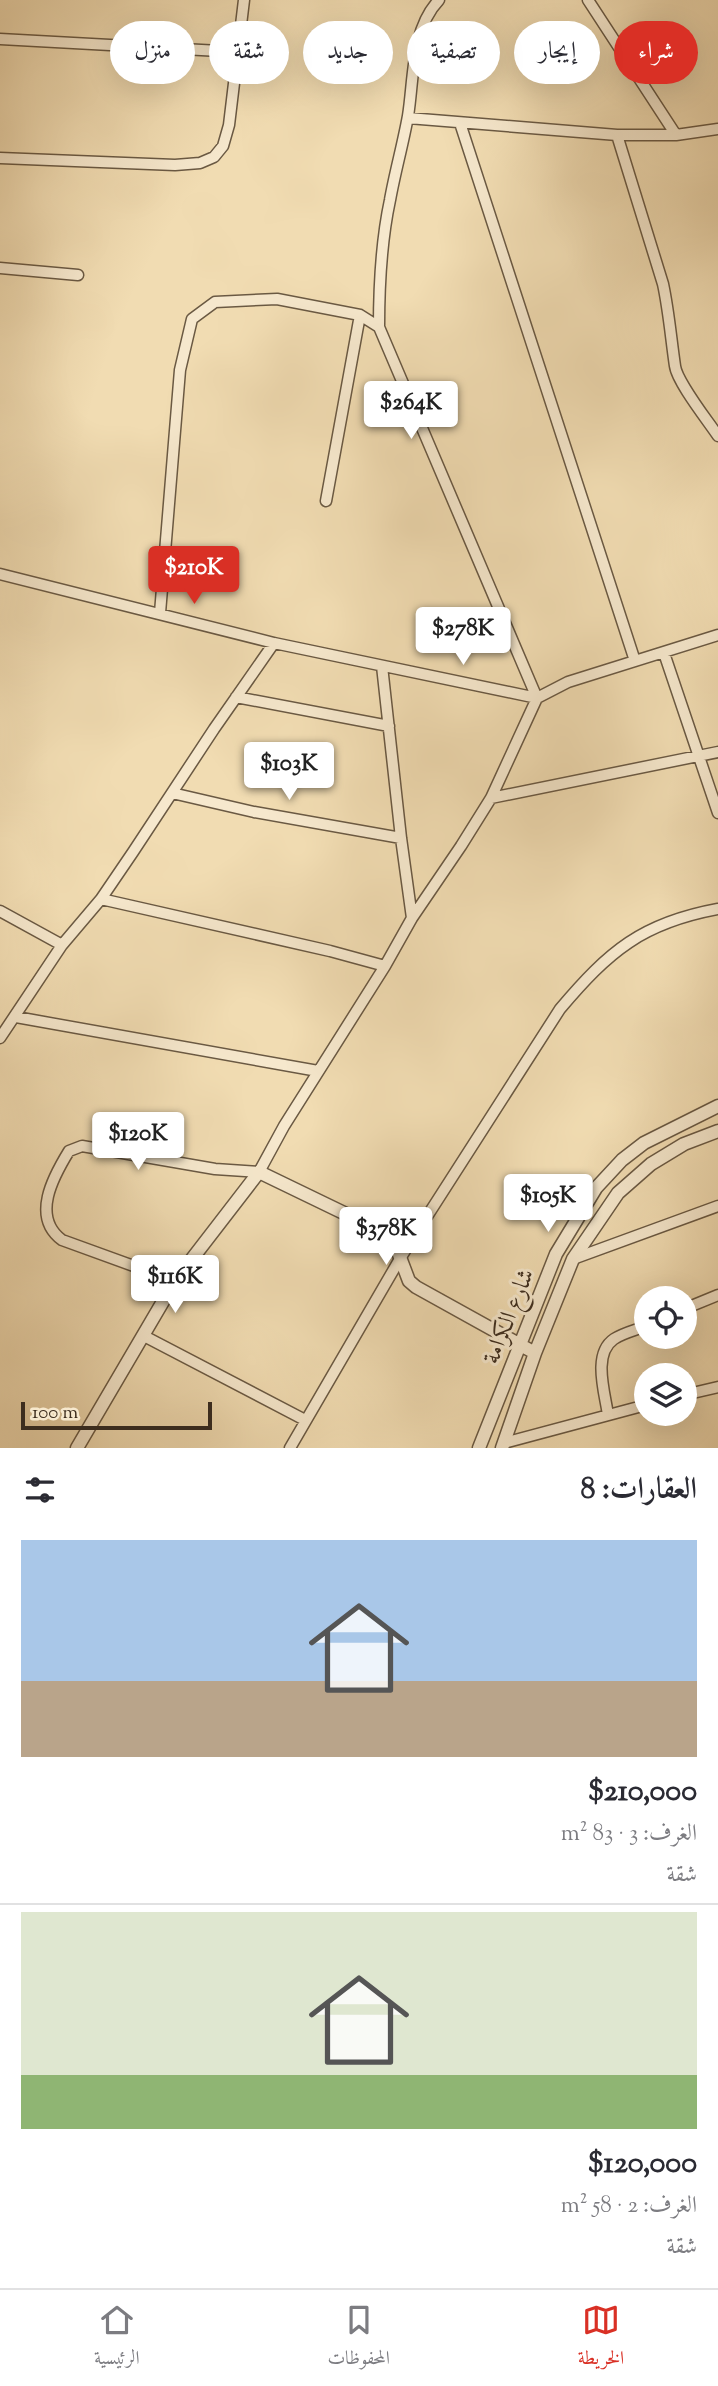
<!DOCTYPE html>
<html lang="ar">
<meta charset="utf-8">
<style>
body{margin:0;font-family:"Sorts Mill Goudy",Amiri,serif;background:#f7f7f7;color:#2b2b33;direction:rtl;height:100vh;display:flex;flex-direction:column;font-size:26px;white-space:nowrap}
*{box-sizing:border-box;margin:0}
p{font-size:23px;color:#7c7c81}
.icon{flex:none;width:38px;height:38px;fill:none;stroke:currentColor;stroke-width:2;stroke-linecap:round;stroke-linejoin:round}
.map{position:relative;height:1448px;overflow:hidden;direction:ltr}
.side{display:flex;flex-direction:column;background:#fff;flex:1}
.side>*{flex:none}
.banner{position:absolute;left:21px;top:21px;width:677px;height:63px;direction:rtl;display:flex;gap:14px}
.fabs{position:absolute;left:634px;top:1286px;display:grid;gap:14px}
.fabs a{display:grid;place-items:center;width:63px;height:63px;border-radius:50%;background:#fff;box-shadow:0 7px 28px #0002;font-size:35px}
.scale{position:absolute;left:21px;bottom:18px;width:191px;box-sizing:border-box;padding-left:7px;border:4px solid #3d2d1e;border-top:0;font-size:19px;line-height:24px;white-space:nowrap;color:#3d2d1e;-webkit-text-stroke:5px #f6e8cd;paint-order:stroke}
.price{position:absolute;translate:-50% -60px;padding:0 16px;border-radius:7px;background:#fff;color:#222;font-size:23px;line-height:46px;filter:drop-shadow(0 2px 4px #0008)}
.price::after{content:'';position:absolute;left:50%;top:42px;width:21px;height:16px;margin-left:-10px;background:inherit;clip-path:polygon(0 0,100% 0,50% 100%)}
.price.selected{background:#d93025;color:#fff}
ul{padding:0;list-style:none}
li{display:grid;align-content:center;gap:14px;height:371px;padding:0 21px}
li+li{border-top:2px solid #e1e1e2}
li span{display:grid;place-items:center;height:217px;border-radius:0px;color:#555}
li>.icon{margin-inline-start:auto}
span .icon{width:126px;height:126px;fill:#fffc;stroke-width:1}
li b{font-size:30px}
h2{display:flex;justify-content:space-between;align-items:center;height:84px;padding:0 21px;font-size:30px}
.tag{padding:0 24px;border-radius:32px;background:#fff;box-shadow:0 7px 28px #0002;font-size:24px;line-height:63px}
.tag.selected{background:#d93025;color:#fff}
.menu{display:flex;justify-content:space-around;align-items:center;height:98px;border-top:2px solid #e1e1e2;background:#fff;font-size:19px;color:#7c7c81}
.menu a{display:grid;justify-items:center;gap:4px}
.menu .selected{color:#d93025}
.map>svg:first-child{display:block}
</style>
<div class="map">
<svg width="718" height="1448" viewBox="0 0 718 1448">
<rect width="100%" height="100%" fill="#f1dcb2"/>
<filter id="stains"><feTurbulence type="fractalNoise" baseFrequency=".00286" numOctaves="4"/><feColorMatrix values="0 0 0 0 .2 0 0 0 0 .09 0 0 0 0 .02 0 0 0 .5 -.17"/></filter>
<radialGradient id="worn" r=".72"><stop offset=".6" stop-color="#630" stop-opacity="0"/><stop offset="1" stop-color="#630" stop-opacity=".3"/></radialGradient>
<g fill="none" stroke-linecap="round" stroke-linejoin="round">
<g stroke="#6a5943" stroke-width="13">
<path id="minor" d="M588,0L676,135
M0,39L238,52
M408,118L617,135H676L718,129
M460,123L635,661
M617,135L663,284C669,312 671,339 675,366C677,382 708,421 718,436
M0,158L175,165L200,163L214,157L223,146L229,125L244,0
M0,268L78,275
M379,327C379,284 381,242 390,200C395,172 403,144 408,116C414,79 411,29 439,0
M326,501L360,315
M0,574L274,643L537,698
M160,613L180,370L192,319L215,302L277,299L360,315L379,327L537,698
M664,653L718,813
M382,666L401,838L412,918
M236,697L389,726
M172,793L254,812L401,838
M491,798L718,752
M101,899L330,951L385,966
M0,911L62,945
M16,1017L318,1071
M0,1038L62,945L101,899L133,852L214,729L274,643
M573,1259L718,1206
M175,1281L62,1240C31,1217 53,1177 69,1151L82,1146L215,1169L259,1172L284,1126L385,966L412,918L461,846L491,798L537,698L568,682L718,635
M684,1309L718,1295
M144,1336L305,1420
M684,1395L718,1387
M608,1415C605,1393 592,1354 614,1339C623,1333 636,1330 646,1326
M504,1443L646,1405
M290,1448L401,1257L560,1009C609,951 642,923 718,909"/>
</g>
<g stroke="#6a5943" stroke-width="15">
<path id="tertiary" d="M77,1448L175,1281L259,1172L379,1230L395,1244L409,1281L416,1287L535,1353
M479,1448L556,1254L596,1188L622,1160L644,1143L718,1106
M502,1448L535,1353L573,1259L618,1193L651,1164L684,1144L718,1131"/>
</g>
<use href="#minor" stroke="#f6e8cd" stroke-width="10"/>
<use href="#tertiary" stroke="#f6e8cd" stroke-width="12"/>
</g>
<g text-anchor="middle" stroke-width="6" stroke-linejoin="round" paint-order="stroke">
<g font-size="24" fill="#3d2d1e" stroke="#f6e8cd">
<text transform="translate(508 1316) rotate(-68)" y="8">شارع الكرامة</text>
</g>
</g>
<rect width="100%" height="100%" filter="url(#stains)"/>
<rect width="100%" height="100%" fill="url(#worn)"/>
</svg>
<div class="fabs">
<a><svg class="icon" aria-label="locate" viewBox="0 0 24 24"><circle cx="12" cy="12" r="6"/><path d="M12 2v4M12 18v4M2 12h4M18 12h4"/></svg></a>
<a><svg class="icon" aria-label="layers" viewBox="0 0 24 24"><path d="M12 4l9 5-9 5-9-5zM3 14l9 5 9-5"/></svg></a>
</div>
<div class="scale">100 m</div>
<b class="price" style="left:411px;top:441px">$264K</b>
<b class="price selected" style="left:194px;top:606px">$210K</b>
<b class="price" style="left:463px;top:667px">$278K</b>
<b class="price" style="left:289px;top:802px">$103K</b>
<b class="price" style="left:138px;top:1172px">$120K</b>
<b class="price" style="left:548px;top:1234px">$105K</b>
<b class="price" style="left:386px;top:1267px">$378K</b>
<b class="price" style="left:175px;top:1315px">$116K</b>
<div class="banner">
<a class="tag selected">شراء</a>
<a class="tag">إيجار</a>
<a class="tag">تصفية</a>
<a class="tag">جديد</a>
<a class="tag">شقة</a>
<a class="tag">منزل</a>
</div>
</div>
<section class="side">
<h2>العقارات: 8<svg class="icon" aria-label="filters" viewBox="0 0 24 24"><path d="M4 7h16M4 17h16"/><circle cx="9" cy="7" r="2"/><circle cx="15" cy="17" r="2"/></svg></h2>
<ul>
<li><span style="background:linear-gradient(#a9c7e8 65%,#b9a48a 0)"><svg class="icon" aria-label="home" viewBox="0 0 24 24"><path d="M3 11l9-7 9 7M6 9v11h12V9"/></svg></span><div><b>$210,000</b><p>الغرف: 3 · 83 m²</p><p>شقة</p></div></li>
<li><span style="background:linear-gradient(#dfe7d0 75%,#8fb573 0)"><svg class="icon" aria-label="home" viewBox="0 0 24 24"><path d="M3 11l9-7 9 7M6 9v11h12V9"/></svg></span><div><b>$120,000</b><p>الغرف: 2 · 58 m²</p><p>شقة</p></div></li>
</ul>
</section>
<nav class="menu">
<a class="selected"><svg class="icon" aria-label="map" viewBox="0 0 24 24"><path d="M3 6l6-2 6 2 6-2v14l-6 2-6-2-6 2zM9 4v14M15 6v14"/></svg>الخريطة</a>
<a><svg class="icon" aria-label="saved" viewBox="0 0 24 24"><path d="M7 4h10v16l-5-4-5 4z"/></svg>المحفوظات</a>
<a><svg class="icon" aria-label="home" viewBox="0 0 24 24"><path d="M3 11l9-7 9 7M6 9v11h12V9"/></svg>الرئيسية</a>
</nav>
